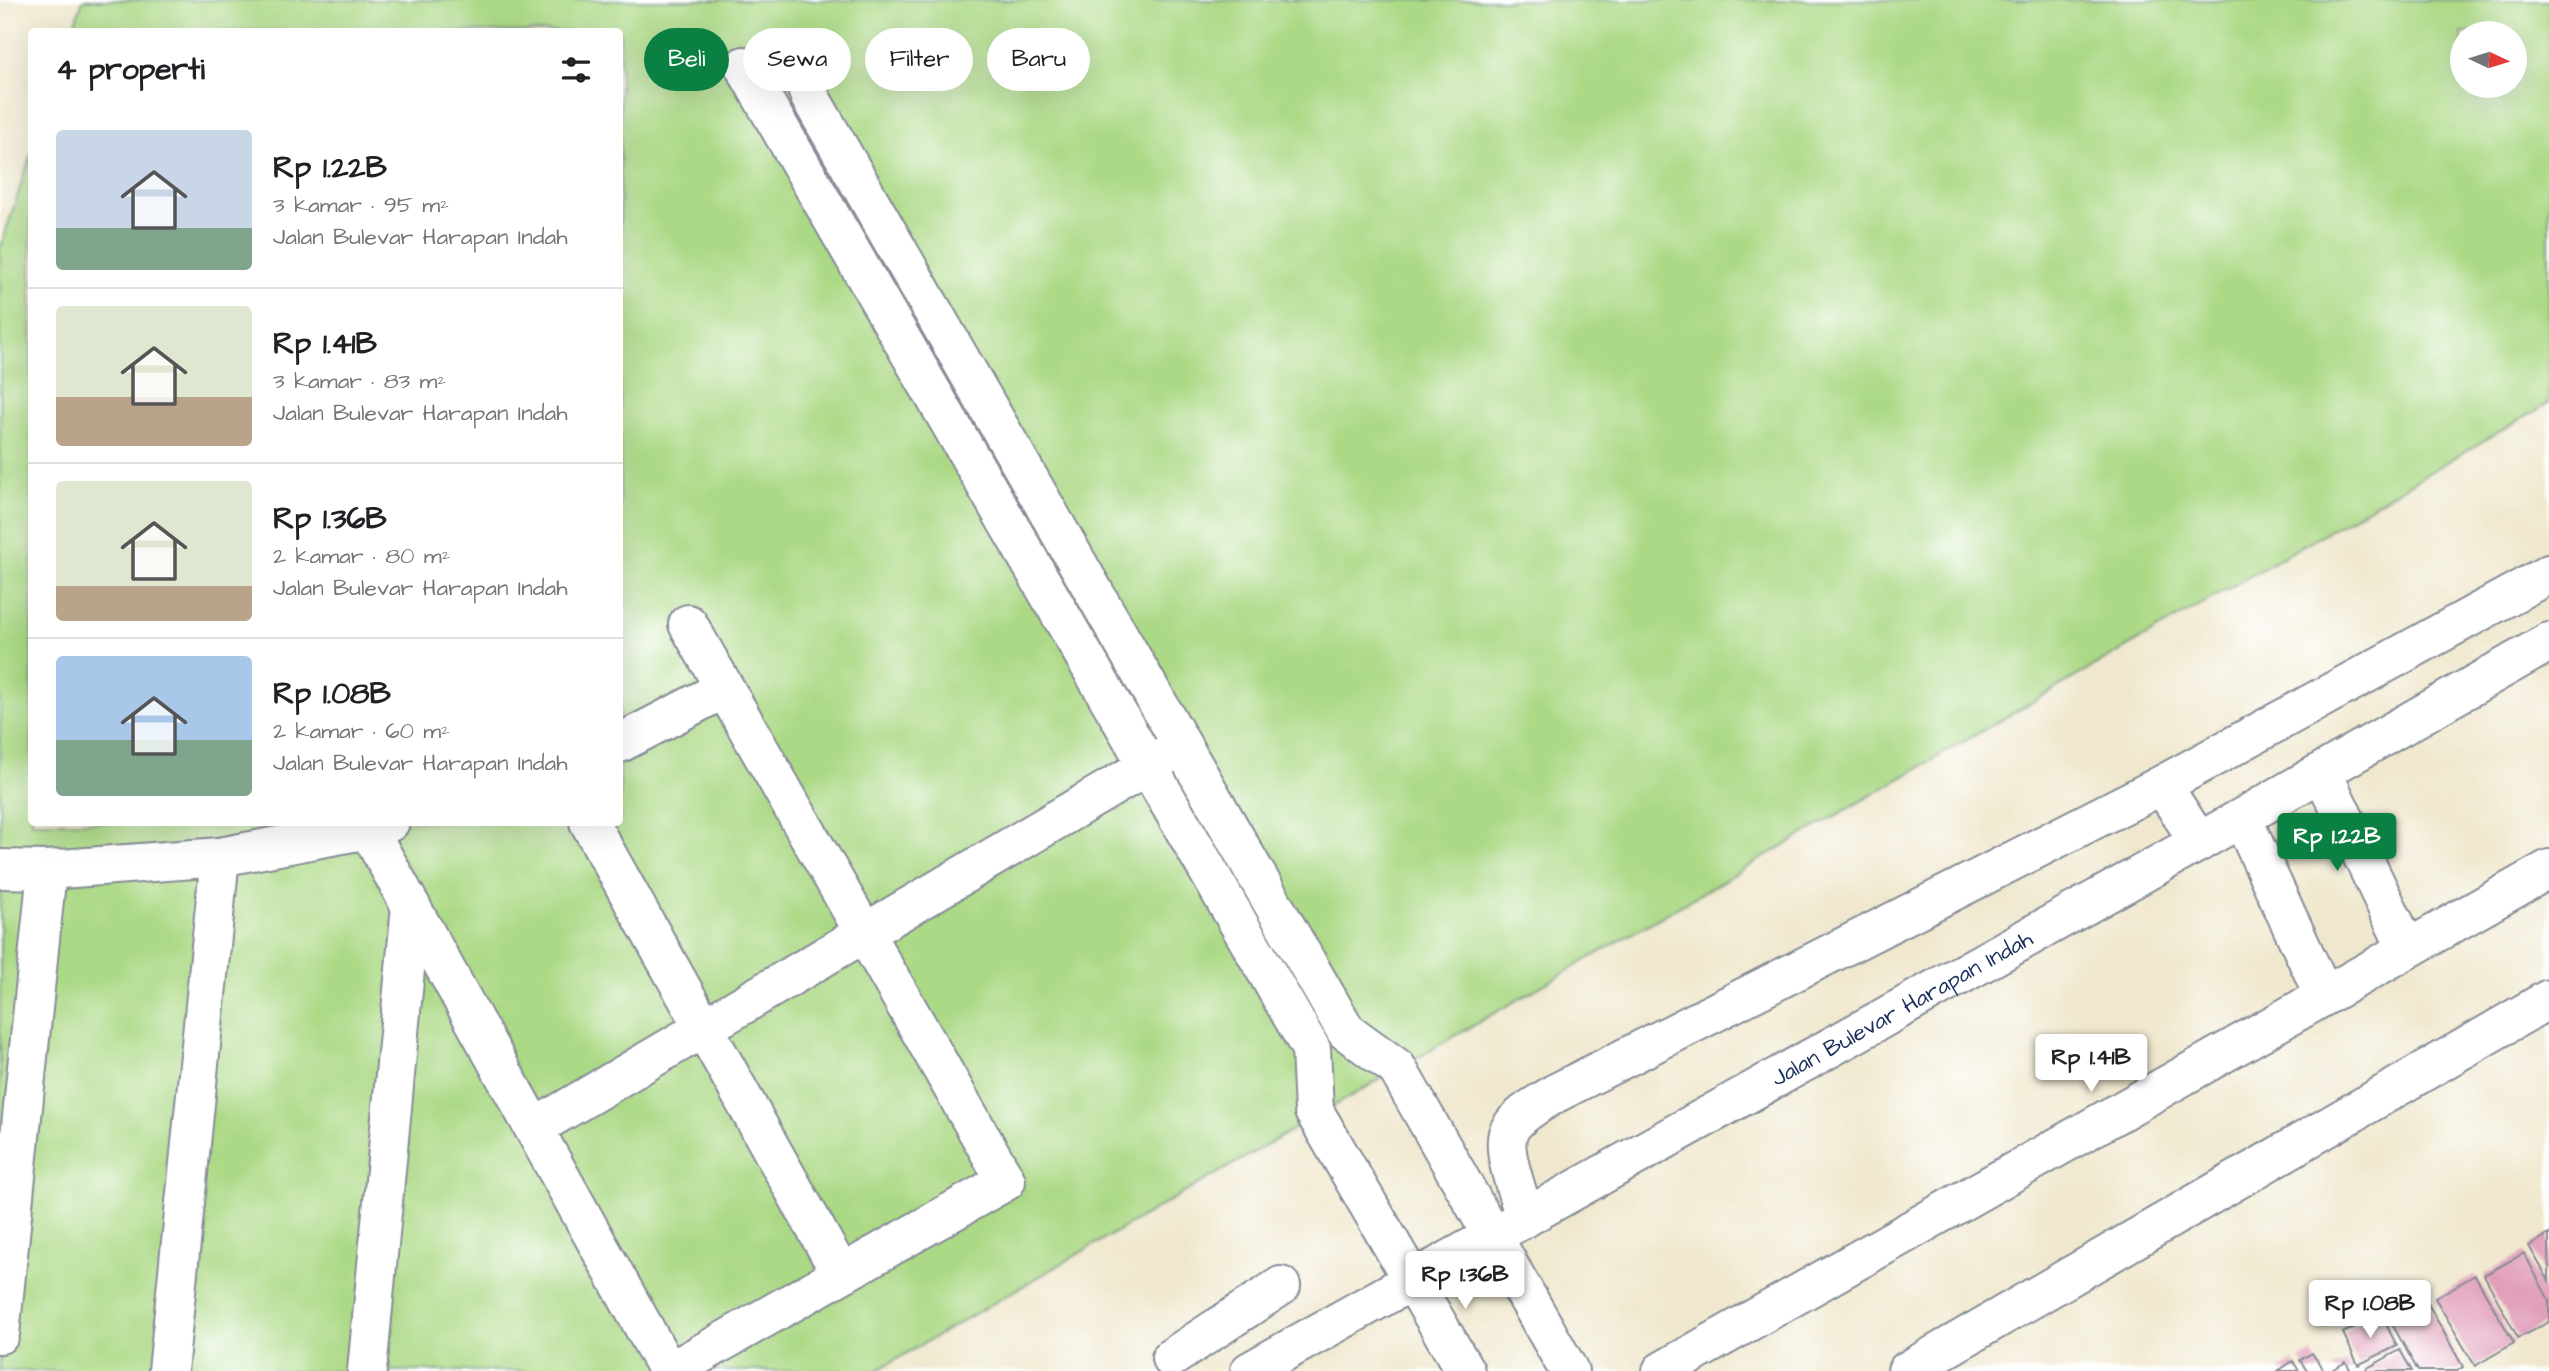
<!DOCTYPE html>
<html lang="id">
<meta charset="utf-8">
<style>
body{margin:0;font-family:"Architects Daughter",sans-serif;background:#f2f2f2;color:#202124;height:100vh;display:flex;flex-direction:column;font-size:26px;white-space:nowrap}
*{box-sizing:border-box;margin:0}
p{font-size:23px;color:#757577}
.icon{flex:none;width:38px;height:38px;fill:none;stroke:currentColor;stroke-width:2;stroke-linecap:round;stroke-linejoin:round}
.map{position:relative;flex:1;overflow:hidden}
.side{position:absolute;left:28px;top:28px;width:595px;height:798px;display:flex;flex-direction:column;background:#fff;border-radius:7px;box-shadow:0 7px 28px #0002}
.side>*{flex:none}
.guide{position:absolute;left:644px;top:28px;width:665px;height:63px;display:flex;gap:14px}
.needle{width:46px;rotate:94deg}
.fabs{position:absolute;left:2450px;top:21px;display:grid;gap:14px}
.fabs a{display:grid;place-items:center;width:77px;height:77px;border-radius:50%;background:#fff;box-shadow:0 7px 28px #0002;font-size:35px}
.price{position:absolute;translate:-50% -60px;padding:0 16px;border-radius:7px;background:#fff;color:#222;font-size:23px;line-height:46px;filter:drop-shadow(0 2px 4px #0008)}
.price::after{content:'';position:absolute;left:50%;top:42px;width:21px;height:16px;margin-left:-10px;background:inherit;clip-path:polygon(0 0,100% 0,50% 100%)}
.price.current{background:#0b8043;color:#fff}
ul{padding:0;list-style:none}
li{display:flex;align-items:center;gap:21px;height:175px;padding:0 28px}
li+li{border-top:2px solid #e0e0e0}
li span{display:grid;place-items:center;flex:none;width:196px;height:140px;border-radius:7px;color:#555}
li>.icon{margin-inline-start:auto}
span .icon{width:84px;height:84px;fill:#fffc;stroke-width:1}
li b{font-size:30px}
h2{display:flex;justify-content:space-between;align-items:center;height:84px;padding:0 28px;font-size:30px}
.tag{padding:0 24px;border-radius:32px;background:#fff;box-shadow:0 7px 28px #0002;font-size:24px;line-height:63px}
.tag.current{background:#0b8043;color:#fff}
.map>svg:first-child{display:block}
</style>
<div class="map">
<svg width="2549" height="1371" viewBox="0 0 2549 1371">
<rect width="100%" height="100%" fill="#fff"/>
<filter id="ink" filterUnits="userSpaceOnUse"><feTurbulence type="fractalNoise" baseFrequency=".0143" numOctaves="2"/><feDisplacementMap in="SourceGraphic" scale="14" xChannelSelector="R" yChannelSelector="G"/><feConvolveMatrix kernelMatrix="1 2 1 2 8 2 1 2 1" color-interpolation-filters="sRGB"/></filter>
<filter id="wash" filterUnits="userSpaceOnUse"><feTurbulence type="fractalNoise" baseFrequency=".00686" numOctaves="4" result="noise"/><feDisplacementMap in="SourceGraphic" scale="28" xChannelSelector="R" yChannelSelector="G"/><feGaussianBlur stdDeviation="1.57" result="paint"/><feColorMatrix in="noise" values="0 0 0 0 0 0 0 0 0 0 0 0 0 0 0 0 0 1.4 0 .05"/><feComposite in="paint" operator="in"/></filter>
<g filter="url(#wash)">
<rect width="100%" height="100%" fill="#f0e8ce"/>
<path fill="#acd985" stroke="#648472" stroke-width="2" fill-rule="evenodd" d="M83,0H2549V403L876,1371H0V249L31,154L32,822H620V32L72,31ZM2462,33H2515V86H2462Z"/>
<g id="blocks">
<path fill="#e19eba" d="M2549,1234V1281L2529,1246Z
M2524,1253L2549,1300V1322L2518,1338L2484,1275Z
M2475,1275L2514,1343L2475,1366L2435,1298Z
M2427,1302L2463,1367L2457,1371H2418L2391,1322Z
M2381,1314L2397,1346L2358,1365L2343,1333Z
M2400,1350L2412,1371H2367L2366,1369Z
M2312,1353L2324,1371H2307L2300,1360Z
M2293,1361L2299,1371H2278Z
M2346,1362L2351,1371H2330Z"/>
</g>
</g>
<g filter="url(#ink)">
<use href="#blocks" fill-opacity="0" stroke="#868c96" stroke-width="2"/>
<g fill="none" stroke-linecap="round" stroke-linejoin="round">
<g stroke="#868c96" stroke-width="42">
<g id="minor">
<path d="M797,63L810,97L1346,1031L1397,1068L1569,1371"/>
<path d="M744,66L1311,1049L1314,1111L1465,1371"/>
<path d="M620,743L724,689"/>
<path d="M2322,772L2407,949"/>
<path d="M2162,785L2199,842"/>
<path d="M2242,818L2324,996"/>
<path d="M589,822L841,1274"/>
<path d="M368,829L668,1371"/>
<path d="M0,869L47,870L220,857L368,829L390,822"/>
<path d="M534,1128L1168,754"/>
<path d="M1525,1218C1520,1198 1500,1150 1509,1131C1517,1114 1541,1103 1556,1093L2162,785L2549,574"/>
<path d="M0,1334L47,870"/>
<path d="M1171,1358L1281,1286"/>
<path d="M168,1371L220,857"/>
<path d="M367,1371L411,906"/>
<path d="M671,1371L1006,1181L688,624"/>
<path id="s1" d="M1250,1371L2199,842L2549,642"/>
<path d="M1662,1371L2549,869"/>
<path d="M1907,1371L2549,999"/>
</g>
</g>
<use href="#minor" stroke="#fff" stroke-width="38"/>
</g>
</g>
<g text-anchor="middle" stroke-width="5" stroke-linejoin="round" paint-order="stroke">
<g font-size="23" fill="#1b2f5e" stroke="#fff">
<text dy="8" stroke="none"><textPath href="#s1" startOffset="746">Jalan Bulevar Harapan Indah</textPath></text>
</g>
</g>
</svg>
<div class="fabs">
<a><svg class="needle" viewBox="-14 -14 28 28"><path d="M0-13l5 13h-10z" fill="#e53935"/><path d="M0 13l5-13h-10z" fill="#757577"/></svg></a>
</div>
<b class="price current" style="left:2337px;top:873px">Rp 1.22B</b>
<b class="price" style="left:2091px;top:1094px">Rp 1.41B</b>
<b class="price" style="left:1465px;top:1311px">Rp 1.36B</b>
<b class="price" style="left:2370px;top:1340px">Rp 1.08B</b>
<div class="guide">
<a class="tag current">Beli</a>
<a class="tag">Sewa</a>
<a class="tag">Filter</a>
<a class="tag">Baru</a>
</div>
<section class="side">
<h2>4 properti<svg class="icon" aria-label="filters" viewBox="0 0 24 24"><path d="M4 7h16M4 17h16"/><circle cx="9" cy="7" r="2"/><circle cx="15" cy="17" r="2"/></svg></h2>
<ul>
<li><span style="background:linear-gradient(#c9d6e8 70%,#7fa58c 0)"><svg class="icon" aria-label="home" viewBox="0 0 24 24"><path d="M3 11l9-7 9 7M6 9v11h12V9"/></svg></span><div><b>Rp 1.22B</b><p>3 kamar · 95 m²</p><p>Jalan Bulevar Harapan Indah</p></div></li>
<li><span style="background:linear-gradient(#dfe7d0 65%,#b9a48a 0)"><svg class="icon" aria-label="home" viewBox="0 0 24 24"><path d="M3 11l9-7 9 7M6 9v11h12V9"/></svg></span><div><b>Rp 1.41B</b><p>3 kamar · 83 m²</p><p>Jalan Bulevar Harapan Indah</p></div></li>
<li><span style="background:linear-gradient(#dfe7d0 75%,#b9a48a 0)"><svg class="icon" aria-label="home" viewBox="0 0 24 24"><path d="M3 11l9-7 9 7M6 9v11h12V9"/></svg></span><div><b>Rp 1.36B</b><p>2 kamar · 80 m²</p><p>Jalan Bulevar Harapan Indah</p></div></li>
<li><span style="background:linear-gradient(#a9c7e8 60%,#7fa58c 0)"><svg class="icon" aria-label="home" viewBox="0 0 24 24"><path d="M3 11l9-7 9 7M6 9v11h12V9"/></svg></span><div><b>Rp 1.08B</b><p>2 kamar · 60 m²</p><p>Jalan Bulevar Harapan Indah</p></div></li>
</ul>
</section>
</div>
